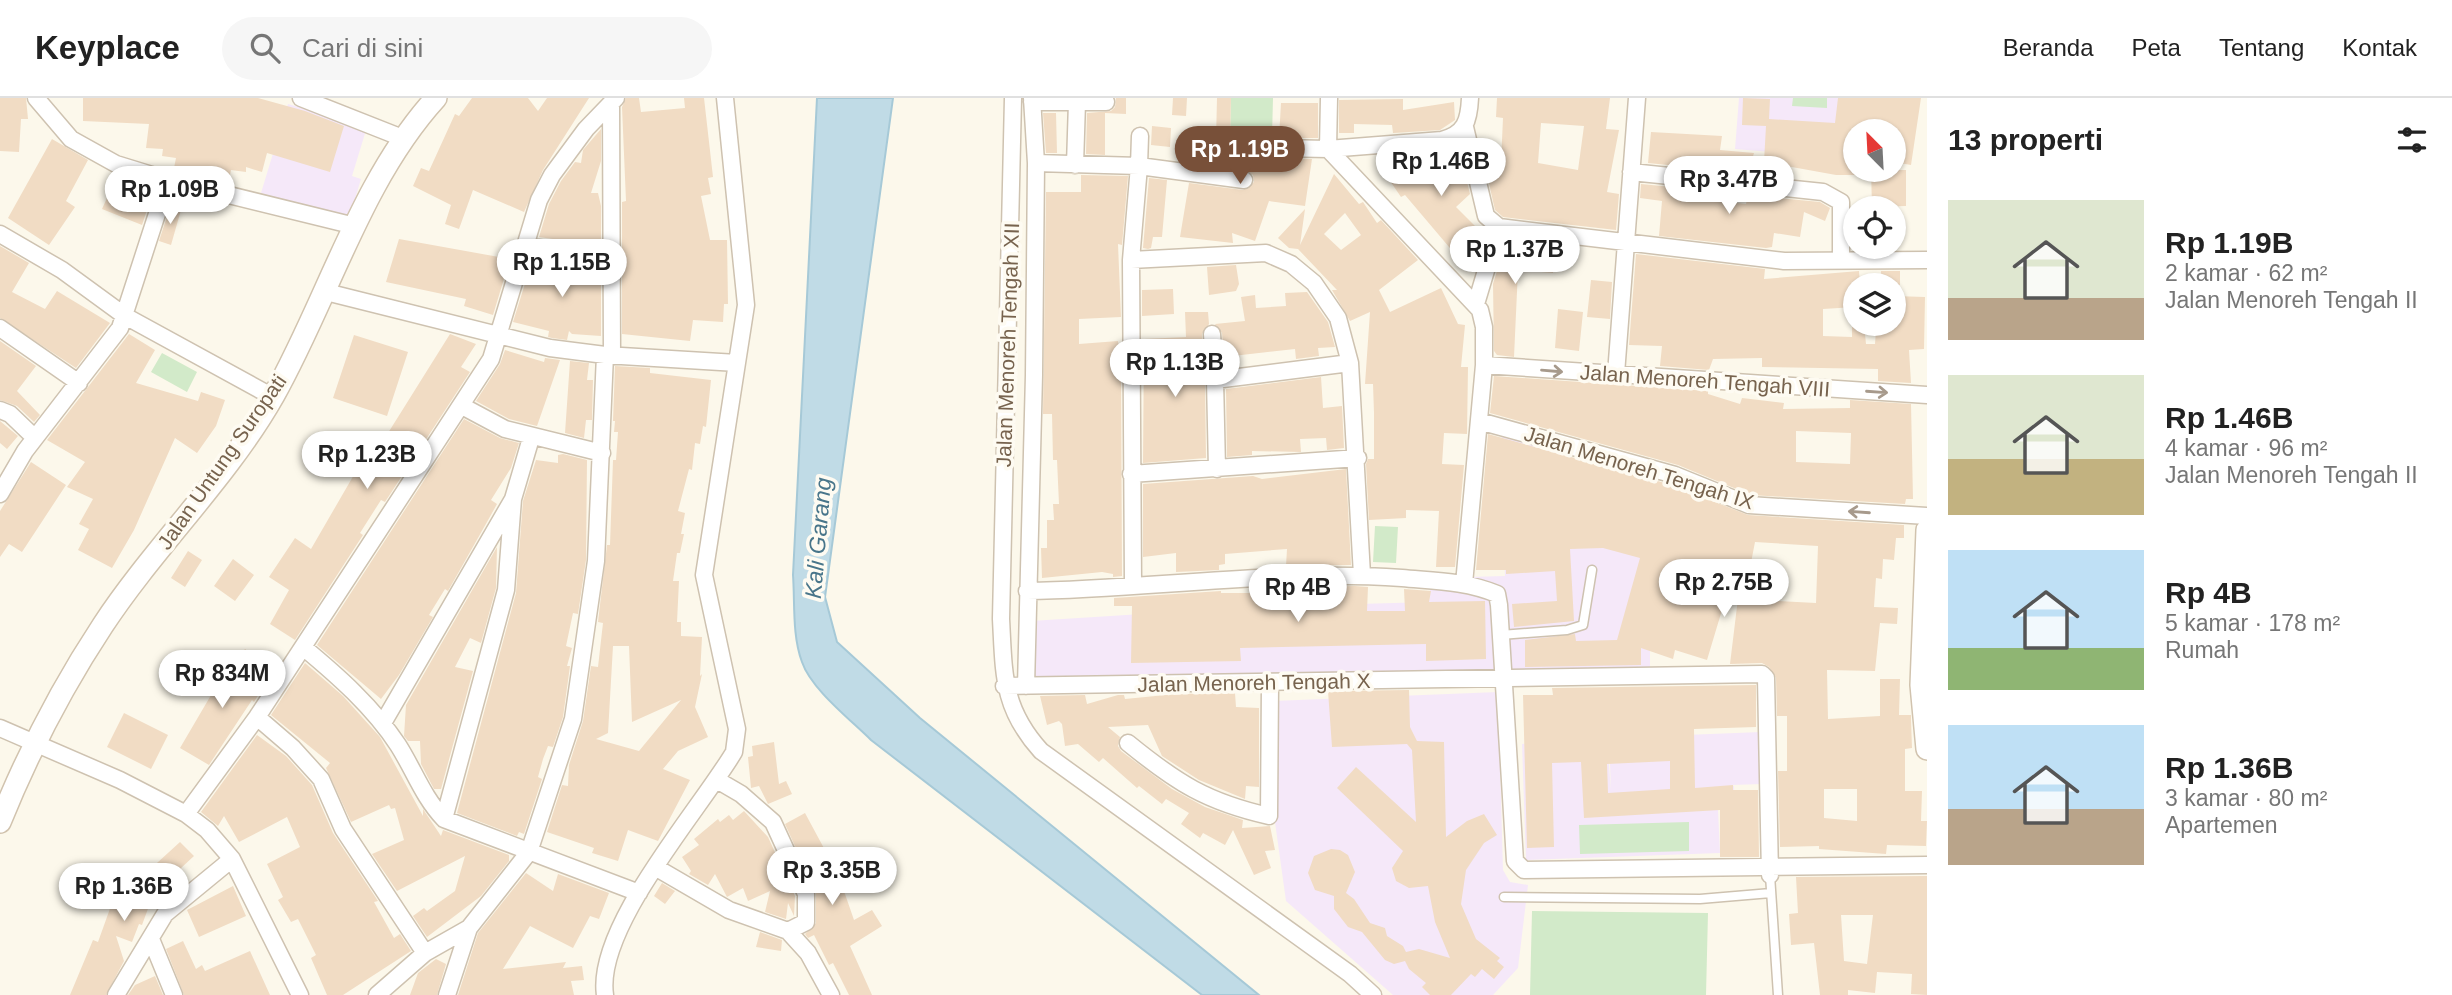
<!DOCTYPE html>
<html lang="id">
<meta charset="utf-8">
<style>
body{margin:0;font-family:Helvetica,sans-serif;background:#f6f6f6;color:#222;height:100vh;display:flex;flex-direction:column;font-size:26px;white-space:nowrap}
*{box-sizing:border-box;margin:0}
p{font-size:23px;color:#767676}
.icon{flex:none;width:38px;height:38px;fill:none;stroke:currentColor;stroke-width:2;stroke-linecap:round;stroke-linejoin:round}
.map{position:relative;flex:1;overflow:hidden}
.sheet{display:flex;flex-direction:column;background:#fff;width:525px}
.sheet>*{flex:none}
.needle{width:46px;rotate:336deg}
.controls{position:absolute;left:1843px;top:21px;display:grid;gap:14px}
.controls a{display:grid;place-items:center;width:63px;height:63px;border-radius:50%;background:#fff;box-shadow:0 2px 5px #0004;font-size:35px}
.price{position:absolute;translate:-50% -60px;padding:0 16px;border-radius:24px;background:#fff;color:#222;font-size:23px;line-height:46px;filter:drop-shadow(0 2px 4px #0008)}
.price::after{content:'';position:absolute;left:50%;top:42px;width:21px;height:16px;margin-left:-10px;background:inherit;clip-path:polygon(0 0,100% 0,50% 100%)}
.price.on{background:#785039;color:#fff}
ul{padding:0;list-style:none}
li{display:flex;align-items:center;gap:21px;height:175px;padding:0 21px}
li span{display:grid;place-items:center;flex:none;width:196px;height:140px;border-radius:0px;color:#555}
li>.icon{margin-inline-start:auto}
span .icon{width:84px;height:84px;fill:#fffc;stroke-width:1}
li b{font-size:30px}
h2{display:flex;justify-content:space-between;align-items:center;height:84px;padding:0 21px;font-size:30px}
header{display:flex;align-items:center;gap:42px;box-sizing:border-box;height:98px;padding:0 35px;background:#fff;border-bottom:2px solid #e0e0e0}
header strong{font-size:33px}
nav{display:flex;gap:38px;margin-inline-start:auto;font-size:24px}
.search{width:490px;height:63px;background:#f6f6f6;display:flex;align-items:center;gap:18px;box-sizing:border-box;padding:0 24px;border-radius:38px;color:#767676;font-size:26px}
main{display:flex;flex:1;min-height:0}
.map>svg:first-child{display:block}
</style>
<header>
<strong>Keyplace</strong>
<div class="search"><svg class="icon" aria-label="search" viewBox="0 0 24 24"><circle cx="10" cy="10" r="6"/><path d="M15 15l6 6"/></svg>Cari di sini</div>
<nav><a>Beranda</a><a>Peta</a><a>Tentang</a><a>Kontak</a></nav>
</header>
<main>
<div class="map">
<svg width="1927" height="897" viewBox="0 0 1927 897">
<rect width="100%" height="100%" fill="#fcf8eb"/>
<path fill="#f5e8f9" d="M1739,0H1867L1864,33H1855V61L1735,51Z
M288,6L367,29L352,78L361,81L349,121L261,95Z
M1502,332L1557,348L1562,382L1683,433L1650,538V570L1031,582V523L1253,509L1429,504L1431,480L1505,478L1500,368Z
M1498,594L1503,772L1510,784L1528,787L1518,870L1493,897H1393L1286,803L1273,710V603Z
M1761,634L1763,686L1731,687L1734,688L1735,711L1718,712L1720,755L1526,762L1522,646L1607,643L1611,692L1609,640Z"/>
<path fill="#d2eac9" d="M1231,0H1273L1272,39L1230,38Z
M1793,0H1827V10L1792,8Z
M162,255L197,274L187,294L151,274Z
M1375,428L1398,429L1396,465L1373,464Z
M1689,724V753L1580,756L1579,727Z
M1532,813L1708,815L1706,897H1530Z"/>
<path fill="#c0dbe6" stroke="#a6c9d7" stroke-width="2" d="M817,0H893L825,499L837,544L920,620L1259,897H1202L871,642C851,622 811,591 802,564C792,537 795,505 793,477Z"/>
<path fill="#f1dcc4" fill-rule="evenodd" d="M0,0H26L28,21H21L19,54L0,53Z
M83,0H258L305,13L344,28L330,74L267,55L262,74L246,69V74L231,72L230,77L174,70L176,60L162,58L163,51L146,50L149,26L83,23Z
M472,0H528L538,13L547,0H589L543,72L524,114L473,92L459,131L445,126L451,107L413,88L421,70L429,73L455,16L459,18Z
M626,0H639L641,14L685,10L684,0H704L713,79L708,80L711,96L701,98L710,142H727L728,206H724L723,224L693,222L690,243L622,236V104L626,103L622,9Z
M1116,0H1126V16L1105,15V57L1086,56L1087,15L1111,13L1115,9Z
M1173,0H1187L1186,18L1172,17Z
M1217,0H1231L1230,42L1269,47L1270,56L1278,60L1312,61L1305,108L1269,103L1255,143L1232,135L1233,145L1180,139L1189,85L1243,92L1254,84L1253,77L1246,72L1192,64L1196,39L1216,42Z
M1497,0H1610L1606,31L1619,32L1607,94L1619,96L1616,132L1503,119L1495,112L1487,77L1496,75L1497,64L1501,65L1503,20L1496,19ZM1541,25L1584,28L1578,72L1538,65Z
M1743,0L1770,1L1769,21L1835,25L1838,0H1921L1911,67L1894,64V33H1855V77H1836L1764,64L1766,28L1742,27Z
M1403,1V12L1454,4L1455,22L1440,32L1393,35L1392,27L1354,26V35H1339V2Z
M1281,5H1318V40H1279Z
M1043,15H1056L1057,55H1046Z
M1152,28L1171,30L1170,49L1151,47Z
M601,31V63L591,95H598L601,108V148L539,139L549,106L561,83L575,64L581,65L583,52Z
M1651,34L1722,38L1720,52L1754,55L1748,75L1648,65Z
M52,41L88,62L66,103L75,109L49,147L8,120Z
M1458,47L1470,96L1456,109L1485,138L1479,159L1466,169L1405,97L1401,99L1386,77L1415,55L1443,52Z
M1871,72H1906V108L1872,109Z
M1334,76L1359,106L1363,104L1377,125L1381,122L1418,162L1379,192L1390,214L1441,190L1458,226L1465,227L1461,269H1468L1467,336L1444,335L1442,366L1464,367L1455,469H1436L1439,413L1406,412V420L1369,422L1366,366L1368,361H1374V315L1373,286H1365L1370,214L1350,223L1332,192H1337L1298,151L1289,150L1278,140L1305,111L1300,147ZM1345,115L1361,137L1341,152L1324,136Z
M1081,77L1128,78L1122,147L1118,146L1121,219L1079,221V246L1118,243L1121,267L1122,478L1113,479V476L1102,474L1042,480L1041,450H1047V422H1054L1053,406H1059L1057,362H1053L1052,316H1043L1046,94H1081Z
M117,78L137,87L133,96L150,103L142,127L102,111Z
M1149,80L1167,82L1162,139H1153L1151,150L1148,151L1143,150Z
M1641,86L1713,93L1712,102L1746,106L1748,97L1820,104L1830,110L1825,123L1804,114L1800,139L1774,135L1772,149L1766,150L1659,138L1662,103L1640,100Z
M170,109L181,112L171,147L159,143Z
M1507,140L1556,146L1553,175L1518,172L1514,259L1497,257L1494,253L1493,186Z
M399,141L510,161L493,217L464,208L466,201L386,184Z
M0,148L29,165L12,194L45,211L57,193L110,225L76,270L0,220Z
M1636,156L1765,171L1764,181L1859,173L1860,187H1855V209L1823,211V238L1852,239V226H1864L1866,246H1875L1876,232H1894V198L1925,199L1924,251L1909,252L1911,285L1878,283V271L1762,269V260L1713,261L1709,272L1660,268L1662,248L1629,247Z
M533,160L601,169V238L572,236L569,233L567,242L552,240L548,239L549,233L513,224Z
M1236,167L1239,186L1236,193L1209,197L1207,169Z
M1881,173H1900V187H1880Z
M1591,182L1612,184L1610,221L1587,219Z
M1173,191L1174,216L1142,218V192Z
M1307,194L1328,224L1335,249L1318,250L1319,258L1296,261L1295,251L1224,259L1222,235L1215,226L1245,223L1241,199L1255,197L1256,210L1286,208L1285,195Z
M1558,211L1583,214L1579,253L1555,250Z
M1185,214H1208L1209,226L1202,236L1203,261L1151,267L1152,286L1205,284L1206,360L1143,365L1144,241L1186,239Z
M129,236L155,252L136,285L198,303L201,294L225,302L216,328L197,355L175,340L134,432L112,470L78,452L89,431L79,426L93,401L67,389L85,364L47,342Z
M450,236L476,246L461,269L470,274L385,404L381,402L360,435L363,437L295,542L270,526L289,492L269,479L295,440L311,451L366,356L376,340L383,343Z
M354,237L408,254L387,318L333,300Z
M0,243L36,268L17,293L40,317L34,324L17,308L0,302Z
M505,252L544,264L545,260L560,262L537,328L509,321L476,303L500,266Z
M570,263L589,265L587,282H593L592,322H586L584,340L565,335Z
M615,268L650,270V275L711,282L706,329L703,328L700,346L695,345L692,372L689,371L678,413L685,415L681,436H684L680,455H677L673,483H679L677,524H681V538L702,539L700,578L702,576L695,609L708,639L678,653L663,671L690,682L658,743L628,732L618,763L592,755L594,750L547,734L562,687L568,688L569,667L583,623L591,568L598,569L603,525L598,524L607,447H610L613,362H616L618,334H614L615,323H613ZM613,548H629L632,624L681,602L639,653L596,641L608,635Z
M1494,278L1708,293V296L1740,306L1742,300L1784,305L1783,311L1850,310V302L1911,306L1913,401H1906L1905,406L1751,397L1678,367L1490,315ZM1796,333L1851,335L1850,366L1796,364Z
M1321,279L1323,310L1342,308L1344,350L1327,352L1326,340L1300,341L1301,354L1252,353V357L1227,359L1226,291Z
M464,321L500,340L519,345L511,370L491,402L497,406L487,424L448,493L445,491L429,517L433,519L399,577L381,601L317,547Z
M0,323L18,338L7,351L0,345Z
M1488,336L1672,387L1748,417L1904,427V440H1896L1894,462L1883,461L1882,481L1876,480L1874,509L1898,510L1897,526L1880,525L1875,573L1827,572L1828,621L1880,618V581H1900L1899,617H1911V622L1912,650L1905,651V693H1922L1921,723H1927L1926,748L1887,747L1886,756L1819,751V748L1780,749L1778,673H1787V618H1777L1776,580L1769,569L1762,565L1730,566L1740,484L1731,482L1707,562L1675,552L1673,561L1641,550V567L1525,569V542L1575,536L1576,543L1617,542L1640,460L1603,450L1570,451L1574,523L1514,529L1512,506L1557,503L1555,473L1506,476V472H1476ZM1755,444L1818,448L1816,505L1761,502L1763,476L1749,475ZM1824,691H1857V723L1824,720Z
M563,356L587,362L586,462L578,516L573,515L566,548L572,550L567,568H570L563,619L553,649L548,648L543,661L538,679L542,681L524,736L519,734L517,738L457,715L516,495L523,403L536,362L558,365V357Z
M31,364L66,387L22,454L9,446L0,459V413Z
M1346,371L1351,467L1286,468L1287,451L1225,456V466L1219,467V472L1176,474V455L1143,459V386L1253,378L1262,381Z
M497,449L496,490L481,545L470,540L455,569L473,573L441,691H434L421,666L420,643H408L404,638L406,607Z
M188,453L202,462L185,489L171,480Z
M233,461L254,477L235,503L214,488Z
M1355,488L1368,489L1367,513H1405L1404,491L1431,493L1429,504L1485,503L1486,561L1426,563V546L1240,550L1241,563L1131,565L1132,508H1114V500L1221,493V495H1260L1262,490Z
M245,551L260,563L245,587L259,596L254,604L252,602L209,667L180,650L231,563L235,565Z
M305,565L343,598L380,639L423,718V711L441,738L443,732L509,757V763L481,798L427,839L413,818L424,810L427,813L455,793L465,758L397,793L372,756L404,742L395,710L391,711L389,707L351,724L326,670L330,665L271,617Z
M1756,587V629L1694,631L1695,690L1733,687V692H1758L1759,759H1720V712L1584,720L1581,664L1552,665L1554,749L1527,750L1523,597H1553L1552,590ZM1670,663V691L1608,695L1607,666Z
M1409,592L1410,629L1417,643L1444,644L1446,739L1467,723L1484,716L1497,737L1484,745L1466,772L1461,806L1476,841L1500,860L1497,863L1504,869L1494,881L1482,871L1475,879L1471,876L1451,897H1430L1422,889L1426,885L1409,871L1405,863L1394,866L1385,862L1362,834L1348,829L1334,811V798L1315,792L1308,775L1314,758L1331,751L1340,752L1348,757L1355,774L1346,795L1354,801L1370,825L1385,830L1387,838L1403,848L1406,854L1419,851L1450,860L1435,824L1428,788L1409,790L1396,783L1392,770L1403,753L1337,690L1356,669L1416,724L1412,652L1407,646L1332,649L1328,593Z
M1235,595L1236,609L1259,610V689L1246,688L1245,701L1199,682L1162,658L1148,627L1108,629L1120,639L1118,648L1121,653L1172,691L1205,709L1243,722L1242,730L1270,728L1275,752L1265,753L1271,770L1254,777L1233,732L1225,747L1203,735L1200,740L1181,726L1189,715L1166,701L1162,706L1139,688L1137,690L1103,660L1099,664L1078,646L1065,648L1062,626L1059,623L1047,627L1040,598L1085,597L1087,606L1118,597H1124L1125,601L1176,596Z
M124,615L168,637L151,671L107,649Z
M257,637L286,658L312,687L333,735L378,803L374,804L394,840L400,836L411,853L343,897H327L311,860L316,857L298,821L291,824L278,802L283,799L267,766L300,749L287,719L239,744L224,718L218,728L201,714Z
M774,644L779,686L786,683L792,696L768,706L759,688L751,690L748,659L753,658L752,648Z
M744,713L768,739L795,798L794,818L788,805L786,821L765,814L770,793L748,803L743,790L727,799L715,776L708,787L689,776L691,773L682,759L699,747L694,741L718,721L720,724L729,717L733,722Z
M805,715L826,754L838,749L845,766L836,770L854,822L872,812L882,828L850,848L872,897H849L833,865L829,867L814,837L808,840L805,836L816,825V795L785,726Z
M180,744L194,758L167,783L159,774L144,807L149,808L142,827L139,826L132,844L116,838L124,863L106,897H70L93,842L98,844L126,766L146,775Z
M526,775L553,793L558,776L609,795L599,821L590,818L573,850L530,828L503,871L566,864L563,870L582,868L584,882L571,883L574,897H458L478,835Z
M1927,778V897L1911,896L1912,876L1877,874L1875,895L1848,892V897H1820L1814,845L1791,847L1789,816L1798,815L1796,779ZM1841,817H1873L1867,866L1844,863Z
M662,785L675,793L665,806L654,798Z
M233,788L246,818L199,839L187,812Z
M760,834L782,842L781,853L756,849Z
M183,843L196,871L202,867L205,873L250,853L270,897H184L166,851Z
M436,861L446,866L437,897H410L418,875Z
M155,878L163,897H128L135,887Z"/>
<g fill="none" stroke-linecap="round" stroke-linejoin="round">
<g stroke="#cec2b0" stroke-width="11">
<path id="service" d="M1501,537L1567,532L1583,527L1592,472
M1770,777L1778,897
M1504,799L1700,801L1771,795"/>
</g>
<g stroke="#cec2b0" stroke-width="19">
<path id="minor" d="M36,0L71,41L116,66L168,82L355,128
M301,0L405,41
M1013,0L1001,521C1004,576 1002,610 1041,653L1350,876L1373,897
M1032,4H1106
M611,5L612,258
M1465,29L1486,118L1499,129L1784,163L1927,162
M1140,38L1139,68L1244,82
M1279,50L1328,51L1442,42C1465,36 1469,23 1470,0
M1328,51L1480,212L1484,229V267L1464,486
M1328,51L1329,0
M1036,65L1139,68L1131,162L1133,486
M1075,67L1077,4
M1631,74L1823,94L1841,104V163
M0,136L62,172L125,218L273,299
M524,148L610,160
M1131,162L1266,155L1291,166L1314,185L1338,220L1350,265L1362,477
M326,194L550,250L605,257L737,265
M1476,206L1499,129
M0,230L79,285
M1212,236L1215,282
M1484,267L1927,297
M1616,276L1637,0
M462,308L505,331L602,355
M0,312L10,316L35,340
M1479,323L1675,377L1749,407L1927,418
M1217,371L1215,282L1350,265
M1131,376L1358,360
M0,396L25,353L120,230L168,82
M1027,493C1152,491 1277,471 1402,480C1434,483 1466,483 1497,496L1499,507L1515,763L1524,772L1927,767
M303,549C338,578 373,609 398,647C414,672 423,699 444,721L639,795
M1004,588L1762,576L1766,580L1770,777
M1026,588L1034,277L1036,65L1032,0
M257,619L293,650L321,681L343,731L425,855
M383,625L513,401L531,340
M0,630L120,682L186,716L207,732L232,761L300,897
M1128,645C1177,685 1207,704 1269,718L1270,586
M717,682L741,696L773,724L806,796V824L788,833
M186,716L257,619L491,261L539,102L552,77L586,31L616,0
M444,721L506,492L513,401
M655,769L729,812L788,833L808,855L831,897
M151,841L174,897
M116,897L165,816L232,761
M377,897L425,855L469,830L529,754L573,621L596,463L605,257
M447,897L469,830
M605,897C595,829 699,713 734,654L737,631L704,477L746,207L725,0"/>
</g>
<g stroke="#d1c3ae" stroke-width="24">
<path id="secondary" d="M1927,432L1921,587L1927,651
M0,724C28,655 62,589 103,527C155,448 227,380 274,297C328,201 361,82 436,0"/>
</g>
<use href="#service" stroke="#fff" stroke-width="8"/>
<use href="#minor" stroke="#fff" stroke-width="16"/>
<use href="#secondary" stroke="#fff" stroke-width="21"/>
</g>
<defs><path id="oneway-shaft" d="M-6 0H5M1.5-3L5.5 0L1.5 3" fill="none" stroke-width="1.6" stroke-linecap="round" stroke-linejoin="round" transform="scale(1.75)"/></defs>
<g stroke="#a79a8c">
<use href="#oneway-shaft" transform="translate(1552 273) rotate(5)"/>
<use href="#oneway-shaft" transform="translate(1877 294) rotate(4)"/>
<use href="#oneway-shaft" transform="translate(1859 414) rotate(-176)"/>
</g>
<g text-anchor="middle" stroke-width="7" stroke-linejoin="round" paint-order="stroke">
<g font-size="21" fill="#77634e" stroke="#fefbf2">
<text transform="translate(1008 247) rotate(-88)" y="7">Jalan Menoreh Tengah XII</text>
<text transform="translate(1705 283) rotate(4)" y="7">Jalan Menoreh Tengah VIII</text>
<text transform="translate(222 364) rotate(-55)" y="7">Jalan Untung Suropati</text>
<text transform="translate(1639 370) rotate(17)" y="7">Jalan Menoreh Tengah IX</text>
<text transform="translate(1254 585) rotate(-1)" y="7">Jalan Menoreh Tengah X</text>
</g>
<g font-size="23" font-style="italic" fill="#48758a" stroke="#fefbf2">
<text transform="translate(818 440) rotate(-85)" y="8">Kali Garang</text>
</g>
</g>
</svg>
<div class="controls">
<a><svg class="needle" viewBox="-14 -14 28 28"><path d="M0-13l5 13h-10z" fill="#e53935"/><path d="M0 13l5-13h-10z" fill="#767676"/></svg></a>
<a><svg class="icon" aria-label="locate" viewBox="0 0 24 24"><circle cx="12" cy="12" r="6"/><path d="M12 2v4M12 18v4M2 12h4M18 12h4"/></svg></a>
<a><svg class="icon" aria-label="layers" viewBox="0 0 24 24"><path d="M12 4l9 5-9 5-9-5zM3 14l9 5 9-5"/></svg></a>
</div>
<b class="price on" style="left:1240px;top:88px">Rp 1.19B</b>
<b class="price" style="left:1441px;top:100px">Rp 1.46B</b>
<b class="price" style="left:1729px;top:118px">Rp 3.47B</b>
<b class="price" style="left:170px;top:128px">Rp 1.09B</b>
<b class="price" style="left:1515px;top:188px">Rp 1.37B</b>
<b class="price" style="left:562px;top:201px">Rp 1.15B</b>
<b class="price" style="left:1175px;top:301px">Rp 1.13B</b>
<b class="price" style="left:367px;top:393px">Rp 1.23B</b>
<b class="price" style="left:1724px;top:521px">Rp 2.75B</b>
<b class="price" style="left:1298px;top:526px">Rp 4B</b>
<b class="price" style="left:222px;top:612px">Rp 834M</b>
<b class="price" style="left:832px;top:809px">Rp 3.35B</b>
<b class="price" style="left:124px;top:825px">Rp 1.36B</b>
</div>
<section class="sheet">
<h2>13 properti<svg class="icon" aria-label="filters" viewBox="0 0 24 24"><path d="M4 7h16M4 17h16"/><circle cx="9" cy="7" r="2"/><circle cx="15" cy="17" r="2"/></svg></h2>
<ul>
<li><span style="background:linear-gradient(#dfe7d0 70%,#b9a48a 0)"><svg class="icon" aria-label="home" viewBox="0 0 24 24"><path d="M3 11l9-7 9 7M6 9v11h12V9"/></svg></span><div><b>Rp 1.19B</b><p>2 kamar · 62 m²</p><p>Jalan Menoreh Tengah II</p></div></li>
<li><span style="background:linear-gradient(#dfe7d0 60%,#c2b280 0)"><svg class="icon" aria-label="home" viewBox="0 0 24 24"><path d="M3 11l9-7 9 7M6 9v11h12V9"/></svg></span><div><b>Rp 1.46B</b><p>4 kamar · 96 m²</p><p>Jalan Menoreh Tengah II</p></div></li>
<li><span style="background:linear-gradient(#bfe0f5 70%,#8fb573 0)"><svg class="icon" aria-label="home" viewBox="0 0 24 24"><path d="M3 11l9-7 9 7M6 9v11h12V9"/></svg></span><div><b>Rp 4B</b><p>5 kamar · 178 m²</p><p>Rumah</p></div></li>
<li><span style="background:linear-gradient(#bfe0f5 60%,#b9a48a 0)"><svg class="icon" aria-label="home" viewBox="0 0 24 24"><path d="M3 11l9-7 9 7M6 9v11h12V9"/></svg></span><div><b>Rp 1.36B</b><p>3 kamar · 80 m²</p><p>Apartemen</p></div></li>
</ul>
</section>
</main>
